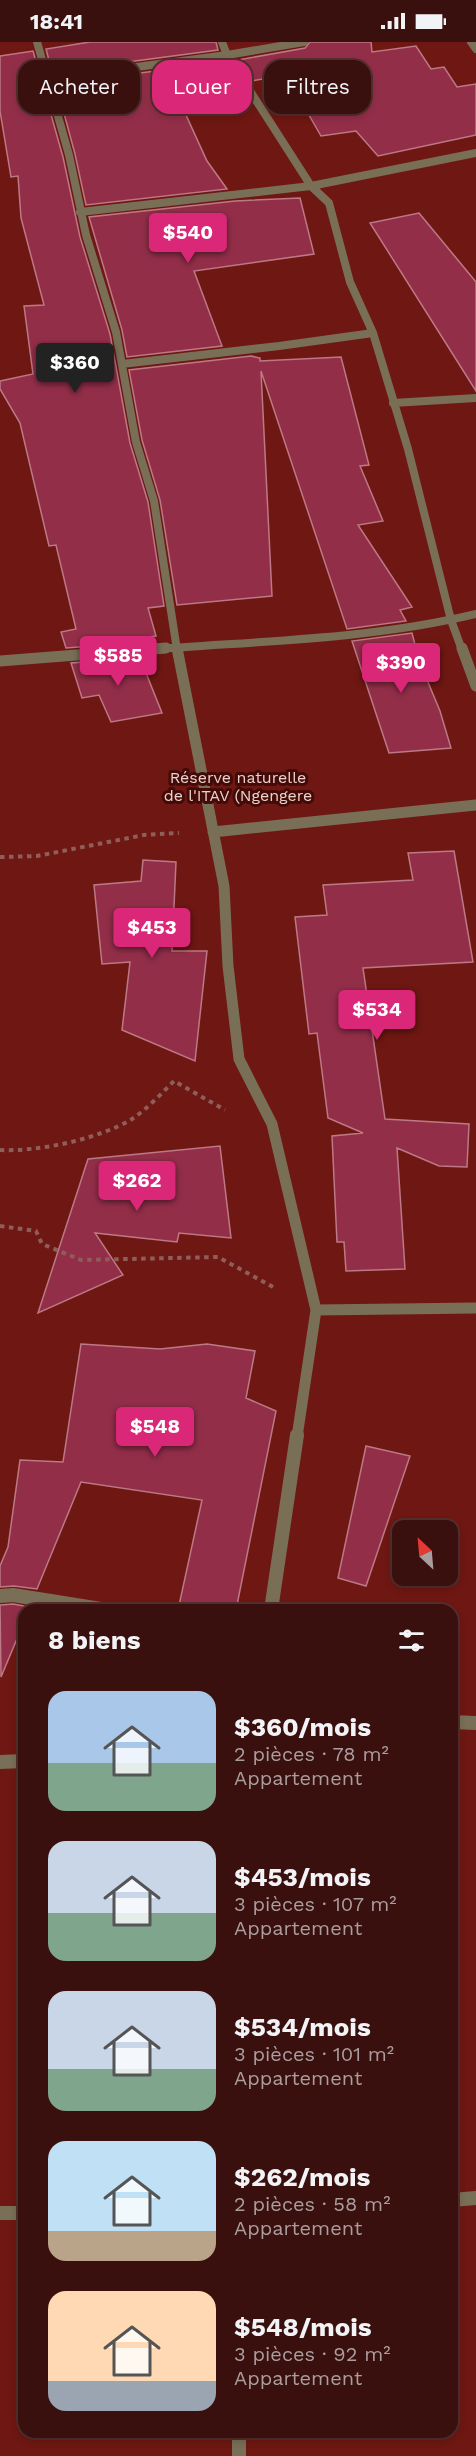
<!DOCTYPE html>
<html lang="fr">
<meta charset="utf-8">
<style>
body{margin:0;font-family:"Work Sans",sans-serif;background:#411917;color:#f1f3f6;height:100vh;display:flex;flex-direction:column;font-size:22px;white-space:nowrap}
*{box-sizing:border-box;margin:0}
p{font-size:20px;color:#ab9d9e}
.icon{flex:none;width:33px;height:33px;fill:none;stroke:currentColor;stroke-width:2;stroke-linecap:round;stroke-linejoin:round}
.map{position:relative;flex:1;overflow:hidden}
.side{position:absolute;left:18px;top:1562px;width:440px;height:834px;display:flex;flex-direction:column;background:#3a100e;border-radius:18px;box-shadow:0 3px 9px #0003,0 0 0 2px #54302e}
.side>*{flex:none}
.hud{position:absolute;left:18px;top:18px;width:441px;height:54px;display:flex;gap:12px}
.needle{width:39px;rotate:334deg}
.fabs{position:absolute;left:392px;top:1478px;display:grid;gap:12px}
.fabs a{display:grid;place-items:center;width:66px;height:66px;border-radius:12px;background:#3a100e;box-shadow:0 3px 9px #0003,0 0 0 2px #54302e;font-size:30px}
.price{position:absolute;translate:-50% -51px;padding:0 14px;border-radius:6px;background:#db2777;color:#fff;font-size:20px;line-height:39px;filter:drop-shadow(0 2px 3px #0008)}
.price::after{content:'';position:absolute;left:50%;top:36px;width:18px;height:14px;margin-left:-9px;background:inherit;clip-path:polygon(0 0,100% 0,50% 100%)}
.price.current{background:#222;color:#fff}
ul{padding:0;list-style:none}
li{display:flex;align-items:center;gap:18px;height:150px;padding:0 30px}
li span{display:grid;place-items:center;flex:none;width:168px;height:120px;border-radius:18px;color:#555}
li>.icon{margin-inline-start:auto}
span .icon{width:72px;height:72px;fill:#fffc;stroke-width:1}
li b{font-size:26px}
h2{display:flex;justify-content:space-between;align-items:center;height:72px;padding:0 30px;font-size:26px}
.pill{padding:0 21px;border-radius:18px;background:#3a100e;box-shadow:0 3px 9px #0003,0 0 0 2px #54302e;font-size:21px;line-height:54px}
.pill.current{background:#db2777;color:#fff}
.status{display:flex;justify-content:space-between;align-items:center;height:42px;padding:0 30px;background:#3a100e;direction:ltr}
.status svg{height:16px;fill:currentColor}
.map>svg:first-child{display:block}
</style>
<div class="status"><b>18:41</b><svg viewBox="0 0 49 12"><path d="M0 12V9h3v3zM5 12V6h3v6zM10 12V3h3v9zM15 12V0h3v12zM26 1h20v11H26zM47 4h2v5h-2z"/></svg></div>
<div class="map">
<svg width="476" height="2414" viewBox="0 0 476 2414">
<rect width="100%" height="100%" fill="#4e1612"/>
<path fill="#6f1712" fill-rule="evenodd" d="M0,0H476V2414H0ZM402,1488H447V1533H402ZM24,1568H452V2390H24Z"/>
<path fill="#932e49" stroke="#bc7985" stroke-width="1.5" d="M90,0H216L218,8L52,30L46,7Z
M310,0H371L372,10L416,4L431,27L444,25L457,45L476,42V93L378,114L356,89L321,94L286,33L251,39L238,18L305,6Z
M33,9L63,115L80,195L110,292L130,401L148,460L164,564L148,566L156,594L132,597L133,601L66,606L61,590L76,587L56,503L49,504L20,381L0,347V339L33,332L24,264L44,263L21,176L18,134L11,135L0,69V14Z
M224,20L237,41L176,51L207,119L227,147L86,163L75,112L56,42Z
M300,156L314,212L194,229L222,304L127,315L122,288L89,175L235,159Z
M419,171L476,240V349L370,181Z
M251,314L260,316V319L341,315L369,423L360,424L383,479L358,483L412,565L400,568L406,579L347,587L261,329L272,554L177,563L160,458L142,398L129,328Z
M412,591L423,633H425L440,669L451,706L389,711L352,599Z
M140,616L162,671L111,680L99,653L82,656L71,621Z
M454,809L473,920L363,926L385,1077L469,1082L467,1125L439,1124L397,1106L405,1227L346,1229L344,1200H337L332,1094L363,1091L328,1076L317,991L309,992L295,875L327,873L323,843L413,838L408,811Z
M143,818L176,820L172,909H207L195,1019L122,988L130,920L102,922L94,843L141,839Z
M220,1104L231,1196L179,1191L177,1200L95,1191L123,1233L38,1271L88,1117Z
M81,1302L160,1307L207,1302L255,1309L246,1356L276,1369L236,1568H178L202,1458L81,1440L37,1547L14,1544L0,1545V1524L8,1505L20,1418L63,1420Z
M366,1404L410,1414L366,1544L338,1536Z
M13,1562L30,1565L29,1568H24V1580L1,1635L0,1563Z"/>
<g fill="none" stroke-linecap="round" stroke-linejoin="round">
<path stroke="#8f5e5a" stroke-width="4" stroke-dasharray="4.5 4.5" stroke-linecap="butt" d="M0,815L37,814L144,793L179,791
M0,1108C38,1110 99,1097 132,1077C147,1067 161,1052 174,1039L225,1068
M0,1184L36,1189L42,1202L81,1218L218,1215L273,1245"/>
<path stroke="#796f57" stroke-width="8" d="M37,0L69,113L86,193L116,290L136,400L154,459L177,608
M222,0L227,13L311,144L329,161L350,240L373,291L408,407L451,578L462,608
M471,0L476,7
M46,37L227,13L304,0
M80,170L311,144L476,111
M122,322L279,304L373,291
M393,361L476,356
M146,608C256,599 369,598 476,572"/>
<path stroke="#796f57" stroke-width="11" d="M177,606L224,844L228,924L239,1017L272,1082L316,1268L297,1395
M462,606L476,644
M0,619L166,606
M213,790L476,763
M316,1268L476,1266"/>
<path stroke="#796f57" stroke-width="14" d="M0,1554L13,1553L107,1568
M271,1568L297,1393
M452,1680L476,1681
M0,1720L24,1719
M452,2158L476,2156
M0,2171H24
M239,2390V2414"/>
</g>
<g text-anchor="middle" stroke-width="6" stroke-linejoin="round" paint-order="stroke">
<g font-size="16" fill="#edd0cc" stroke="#420b08">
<text x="238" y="741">Réserve naturelle<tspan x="238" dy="18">de l'ITAV (Ngengere</tspan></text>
</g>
</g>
</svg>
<div class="fabs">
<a><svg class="needle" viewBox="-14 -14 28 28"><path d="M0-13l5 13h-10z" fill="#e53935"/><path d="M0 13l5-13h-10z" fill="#ab9d9e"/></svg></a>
</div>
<b class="price" style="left:188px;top:222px">$540</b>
<b class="price current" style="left:75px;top:352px">$360</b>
<b class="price" style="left:118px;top:645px">$585</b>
<b class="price" style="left:401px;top:652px">$390</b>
<b class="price" style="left:152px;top:917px">$453</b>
<b class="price" style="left:377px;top:999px">$534</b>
<b class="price" style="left:137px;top:1170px">$262</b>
<b class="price" style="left:155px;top:1416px">$548</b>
<div class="hud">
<a class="pill">Acheter</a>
<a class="pill current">Louer</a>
<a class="pill">Filtres</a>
</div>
<section class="side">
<h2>8 biens<svg class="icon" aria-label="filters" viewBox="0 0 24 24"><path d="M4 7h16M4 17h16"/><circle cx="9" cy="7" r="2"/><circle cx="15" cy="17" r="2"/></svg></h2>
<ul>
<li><span style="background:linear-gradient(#a9c7e8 60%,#7fa58c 0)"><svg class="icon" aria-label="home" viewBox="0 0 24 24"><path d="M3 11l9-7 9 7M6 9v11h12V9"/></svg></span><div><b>$360/mois</b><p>2 pièces · 78 m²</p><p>Appartement</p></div></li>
<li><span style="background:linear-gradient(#c9d6e8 60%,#7fa58c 0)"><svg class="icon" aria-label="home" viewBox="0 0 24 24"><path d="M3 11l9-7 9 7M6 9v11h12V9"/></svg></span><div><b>$453/mois</b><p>3 pièces · 107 m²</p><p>Appartement</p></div></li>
<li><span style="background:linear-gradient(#c9d6e8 65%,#7fa58c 0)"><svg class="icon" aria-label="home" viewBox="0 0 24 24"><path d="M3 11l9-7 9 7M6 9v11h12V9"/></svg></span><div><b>$534/mois</b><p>3 pièces · 101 m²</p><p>Appartement</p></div></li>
<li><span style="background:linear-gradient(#bfe0f5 75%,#b9a48a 0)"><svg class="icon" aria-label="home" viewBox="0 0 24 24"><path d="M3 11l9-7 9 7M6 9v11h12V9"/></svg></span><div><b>$262/mois</b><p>2 pièces · 58 m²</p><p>Appartement</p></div></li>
<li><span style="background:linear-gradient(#ffd9b3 75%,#9aa5b1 0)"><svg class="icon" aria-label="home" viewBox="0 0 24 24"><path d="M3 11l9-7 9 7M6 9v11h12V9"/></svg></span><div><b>$548/mois</b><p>3 pièces · 92 m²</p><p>Appartement</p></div></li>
</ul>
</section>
</div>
